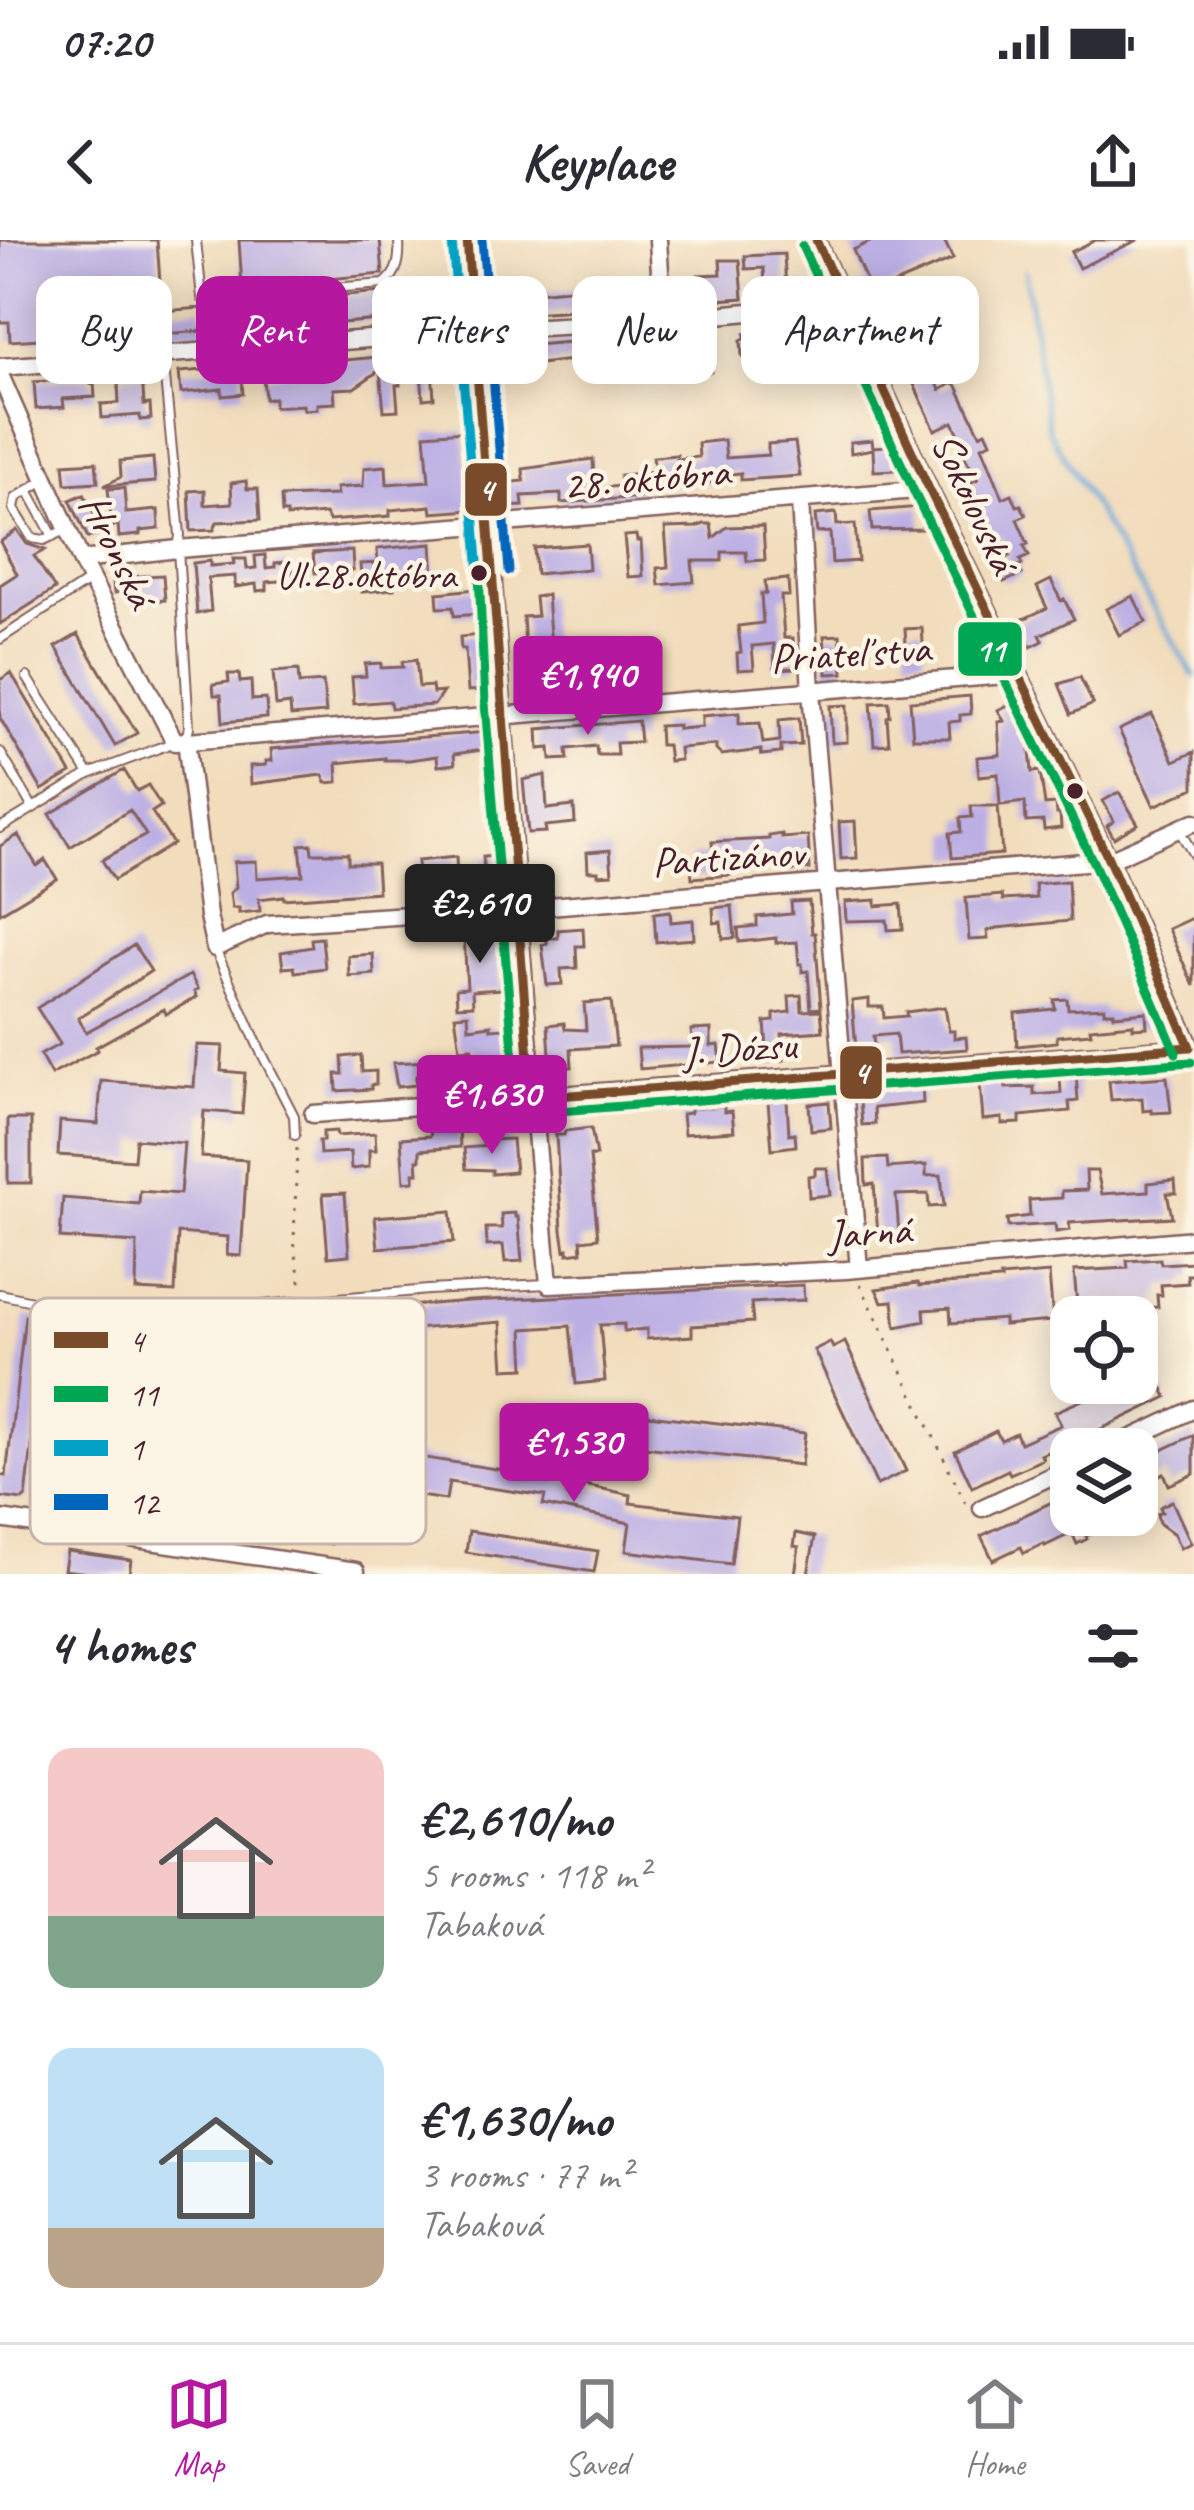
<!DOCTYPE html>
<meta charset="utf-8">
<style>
body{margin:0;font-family:Caveat,sans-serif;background:#f7f7f7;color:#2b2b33;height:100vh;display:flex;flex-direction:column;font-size:45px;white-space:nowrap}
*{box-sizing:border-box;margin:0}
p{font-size:39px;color:#7c7c81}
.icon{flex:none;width:66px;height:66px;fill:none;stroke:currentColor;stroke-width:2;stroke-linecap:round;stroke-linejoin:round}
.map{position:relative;height:1334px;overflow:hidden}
.sheet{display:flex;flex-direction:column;background:#fff;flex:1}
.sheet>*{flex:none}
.banner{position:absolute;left:36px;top:36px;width:1122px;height:108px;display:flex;gap:24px}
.controls{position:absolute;left:1050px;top:1056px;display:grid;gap:24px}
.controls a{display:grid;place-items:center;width:108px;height:108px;border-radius:24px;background:#fff;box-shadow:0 6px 30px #0003;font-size:60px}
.price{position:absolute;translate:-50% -102px;padding:0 27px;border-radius:12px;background:#b5179e;color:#fff;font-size:39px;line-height:78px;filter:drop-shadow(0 3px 6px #0008)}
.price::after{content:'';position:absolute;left:50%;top:72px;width:36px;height:27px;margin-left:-18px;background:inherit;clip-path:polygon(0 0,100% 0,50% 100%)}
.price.active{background:#222;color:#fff}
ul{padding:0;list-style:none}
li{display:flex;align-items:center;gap:36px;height:300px;padding:0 48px}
li span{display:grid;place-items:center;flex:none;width:336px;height:240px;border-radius:24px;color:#555}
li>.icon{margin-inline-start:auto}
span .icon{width:144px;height:144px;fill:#fffc;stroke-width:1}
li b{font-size:51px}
h2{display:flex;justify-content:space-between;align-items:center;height:144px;padding:0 48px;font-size:51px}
.chip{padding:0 42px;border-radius:24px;background:#fff;box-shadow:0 6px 30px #0003;font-size:42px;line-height:108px}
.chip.active{background:#b5179e;color:#fff}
.status{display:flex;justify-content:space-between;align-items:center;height:84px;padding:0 60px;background:#fff;direction:ltr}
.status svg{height:33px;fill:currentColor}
header{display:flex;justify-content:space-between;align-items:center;height:156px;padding:0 48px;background:#fff;font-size:54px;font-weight:800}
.dock{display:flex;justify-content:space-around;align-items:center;height:168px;border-top:3px solid #e1e1e2;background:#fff;font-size:33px;color:#7c7c81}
.dock a{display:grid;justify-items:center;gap:6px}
.dock .active{color:#b5179e}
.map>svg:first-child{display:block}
</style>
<div class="status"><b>07:20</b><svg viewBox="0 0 49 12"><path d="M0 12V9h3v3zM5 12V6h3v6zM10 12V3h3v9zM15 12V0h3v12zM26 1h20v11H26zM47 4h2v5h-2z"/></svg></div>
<header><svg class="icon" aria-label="back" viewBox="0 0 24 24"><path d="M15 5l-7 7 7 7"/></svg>Keyplace<svg class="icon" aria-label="share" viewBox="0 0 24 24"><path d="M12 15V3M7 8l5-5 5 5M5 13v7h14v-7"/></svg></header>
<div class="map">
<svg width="1194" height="1334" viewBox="0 0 1194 1334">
<rect width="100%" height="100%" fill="#fcf5e5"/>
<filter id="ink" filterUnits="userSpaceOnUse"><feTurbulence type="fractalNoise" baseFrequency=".00833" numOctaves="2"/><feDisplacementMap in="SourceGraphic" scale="24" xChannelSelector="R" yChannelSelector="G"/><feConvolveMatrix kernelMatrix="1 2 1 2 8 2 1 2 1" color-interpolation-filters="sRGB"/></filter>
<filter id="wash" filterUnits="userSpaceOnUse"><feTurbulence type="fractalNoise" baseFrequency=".004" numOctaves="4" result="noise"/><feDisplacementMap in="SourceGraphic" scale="48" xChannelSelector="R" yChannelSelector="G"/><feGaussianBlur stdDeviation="2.7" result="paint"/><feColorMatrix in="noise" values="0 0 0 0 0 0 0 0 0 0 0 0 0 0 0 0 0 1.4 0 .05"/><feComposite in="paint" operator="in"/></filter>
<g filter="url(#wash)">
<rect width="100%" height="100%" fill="#f1dcbb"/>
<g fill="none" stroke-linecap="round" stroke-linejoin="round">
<path stroke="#69a9dc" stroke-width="4.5" d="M1025,31L1049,191L1194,436"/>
</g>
<g id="blocks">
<path fill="#bcafe4" d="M0,0H157L162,71L202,68V75L224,74L223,65L419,49L420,53L447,51L449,75L259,89L258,76L246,77L247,83L238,85L203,86V91L163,94L162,91L10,101L9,82H0Z
M239,0H380L383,34L242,47Z
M874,0H944L953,19L864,57L859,46L867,43L853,10Z
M1096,0H1138L1079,28L1071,12Z
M784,14L786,49L765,50L764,28L746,29L745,16Z
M720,20H740L743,58L690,62L689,57L685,58L683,41L699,40L698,35L721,34Z
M646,36L648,65L626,66V61L621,56L624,45L635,44V37Z
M526,47H535L536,52L587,47L589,69L488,76L487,58L496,57V52Z
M903,68L911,87L926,80L931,92L923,95L927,103L921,106L940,150L955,142L980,194L986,191L991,202L982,206L1003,258L1012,254L1017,266L1021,265L1026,275L1017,279L1028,304L1024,306L1029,316L1020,320L1022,325L1018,326L1022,334L1004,342L996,323L1010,316L1000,295L986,302L961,247L978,239L963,214V202L953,182L935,190L889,90L882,94L876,80Z
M791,85L792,90H796L797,113H802L803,129L765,132L764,118L742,116L741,100L745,99V94L771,92L770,86Z
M708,91L711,132L693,134L691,112L659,114L660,128L612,130L611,113L586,115L587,130L573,131L572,120L498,129L497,108Z
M419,113V115L458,113L460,127L432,129L434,158L423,159L421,131L399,133L400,145H396L398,170L384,171L380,130L354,148L334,149L335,163L317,164V169L304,170L303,165L274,167V158L265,159L263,138L284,134L283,126Z
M241,127L243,154L222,156V149L181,153L179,132Z
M142,134L144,165L150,164L151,179L140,180V175L102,178L101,164L119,163L118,143L123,142L122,136Z
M90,138L91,144L94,143L95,157L63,159L64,167L36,169L34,142Z
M464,191L471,270L432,273L431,266L390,270V276L329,281L325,274L287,277V273H282L281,257L337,255L336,248L363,246L364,228L386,226L387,244L429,241L425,194Z
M724,200L726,218L768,215V204L795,202L800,236L741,240V233L719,235L720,242L641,246L642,257L561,263V254L522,256L523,266L502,267L501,248H506L505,243L524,241L523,229L593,219L594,240L598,239L599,248L621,246L620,235L655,232L653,217L677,215V219L699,217L698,203Z
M872,200L873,207L887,206L888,212H894L895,230L874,231L873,209L851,213L850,202Z
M153,218L155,242L104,246L121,237L120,221Z
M96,222L98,242L66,244L64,224Z
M246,241L247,249H258L260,280L217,282L214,290L191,291L189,251L205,250V265L232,263L231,243Z
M124,248L126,273L158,270L159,289L140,291V295L119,297L118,284L112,287L108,249Z
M84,254L103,292L88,298L70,260Z
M921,267L922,289L872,290L870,271Z
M836,273L837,285L855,284L858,321L832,323L830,292L817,293L815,275Z
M704,284H711L713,298L727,287L763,286L765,320L747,321L746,312H722V321H692L694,342L659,345L657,328L668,327L665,288L696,287Z
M17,290L27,304L45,310L34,316L55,349L0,384V345L17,334L0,302Z
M636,295L637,301H641L643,336L628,337L624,296Z
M432,304L434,337L393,339L394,349L362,352L360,324L378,323L377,309Z
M587,304L589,329L536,334L534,308Z
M352,311L353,330L315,333L313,313Z
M265,315L266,328L275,327V323L287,322V329H292L293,340L267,342V350L257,351L256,344L235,347V336L208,338L211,371L197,374L193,323L210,321V326L234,324L233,319H246L247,329L256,328L255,316Z
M112,329H116L126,337L163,335L165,360L139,362L138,351L114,353Z
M788,339L789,356H781L784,398H793L795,428L775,429L774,404L752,406L754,429L738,430L737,413L741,412L738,386L763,383L761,354H766L765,341Z
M1051,340L1061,361L1064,359L1074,379L1040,395L1043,401L1031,407L1028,400L1024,402L1015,383L1047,368L1037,347Z
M477,349L479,374L454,376L453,367L438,368L437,353Z
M547,355L552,420L526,422L523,377L537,376L535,357Z
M1133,356L1146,382L1119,395L1106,369Z
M922,388L924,417L907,418L905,389Z
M78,394L137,493L115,506L56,407Z
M480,395L484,450L468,451L465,409H461L460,397Z
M840,395L843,433L827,434L824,396Z
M416,420L419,447L432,446L433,453L443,452L434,465L391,468L390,461L354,464L352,437L366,436L365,424L381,423V428L403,427L402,422Z
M298,430L299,444L323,442L326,473L291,476L290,464L276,466L273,432Z
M635,430L637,449L594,453V450H588L587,434Z
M11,433L71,533L42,550L0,478V440Z
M228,434H239L240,442L251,441L252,460L266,459L267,478L223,482L221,455H214L213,444L229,442Z
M1080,437L1093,464L1071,474L1059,444Z
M970,456L971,474L960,475V481L949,482L950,498H913L910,461Z
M889,462L890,476L887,477L889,504L874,505L871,463Z
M1014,462L1033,500H1029L1032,532L1040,531L1045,565L1056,564L1057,574H1060L1061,588L1044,590L1043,581L1026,582L1025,562L1000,565L998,534L979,536L977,517L1000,515L998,482L1004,481L998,470Z
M847,465V502L832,503L830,466Z
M739,473V484L760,483L763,503L780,501L779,480L799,478L801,505L781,506V513L761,515V510L721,515L716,510V505L679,508L680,520L669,521L667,505H660L659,486L678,485V489L702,487V476Z
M1152,474L1174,521L1194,512V548L1154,566L1119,490Z
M638,481L640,502L616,503L617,515H597L596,506L567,509L568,519L551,520L550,508L539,509L538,489Z
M488,492L489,509L454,514L455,524L438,526L437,516L409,520H385V518L337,523L338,542L326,543L323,535L251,544L250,526L266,525V521H272L271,509Z
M124,530L137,551L148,545L161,566L152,572L173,604L114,640L102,620L146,595L130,570L70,607L50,574Z
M545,535L547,569L574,566L575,583L545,586L546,592L528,593L523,540Z
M1119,552L1138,584L1114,598L1107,586L1114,581L1103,561Z
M971,566H998L1002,614L952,618L950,593L961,592L960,578L972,577Z
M855,581L857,618L841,619L839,582Z
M782,594V598L808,596L810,629L783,631L781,620L744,624L745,631L730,632V635L692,638L690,617L713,615L712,602L769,599V596Z
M18,595L37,626L45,620L57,639L0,673V606Z
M311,604L312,613H348V623H376L378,652L284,659L283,656L259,659L260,671L239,673V668H232L230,653L236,647L234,622L256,621L257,638L303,635L300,605Z
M610,610L612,634L598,635V631H588L587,612Z
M497,616L500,653L448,657L447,643L419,646L417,621L456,617L457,638L484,636L483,617Z
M1068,641L1070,681L997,688L987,691L988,699L969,700L966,658L1002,655L1003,660L1036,658L1035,644Z
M876,660V666L901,664L903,689L888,690L887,680L846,681L845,662Z
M809,661L812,693H815L821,768L811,769L808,731L802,732V724H799L797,702L776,703V698L739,702L738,688L757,686V677L792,674L791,662Z
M732,666L735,698L723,699L721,682L714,683L713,668Z
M670,671L671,682L693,680L694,699L656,702L654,673Z
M1194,677V746L1168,689Z
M583,688L584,706H576L577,728L561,729L562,744L547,745L542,705L547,704V698H558V690Z
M497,693L501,749L472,751L473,765L457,766L456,749L467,748L464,695Z
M322,698L325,728L295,732L294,727L283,728L281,712L312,707L311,699Z
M134,705L151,731L78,778L86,792L190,735L198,749L194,752L197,757L166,774L164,769L96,807L98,810L51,835L40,815L60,804L37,768Z
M373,714L374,734L349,736L348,716Z
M801,755L802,771L821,770L823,791L782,794L784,820L768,822L765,782L774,781V774L790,772L789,756Z
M869,759V767H883L884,778L907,776L906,772L945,767L949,791H954V798L966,797L967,809L898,814L896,794L873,796L874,807L856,808L852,761Z
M1067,759L1068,769L1104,767V772H1114V775L1146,772L1147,787L1133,788V784L1090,788L1091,793L1057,796V802L1017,806L1015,773L1055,769L1054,760Z
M611,761L616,806L571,809L572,827L551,829L548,785L564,783L565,789L586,790L584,763Z
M468,774L469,788L491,785V789L504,788L507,822L490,823L489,815L472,817V808L460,809L455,775Z
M711,789V806L719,805L721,822L640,829L638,808L693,807L691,790Z
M197,805L223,806L221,831L245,833L242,874L204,871L201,917L247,920L241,1016L227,1015L228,997L178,993L175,1052L136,1050L137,1003L60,998L63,958L139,964L140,951L180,954L184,903L136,899L134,920L58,915L60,881L98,884L101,841L194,847Z
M361,815L362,832L376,831V844L371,845V849L337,851L336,834H343L342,817Z
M431,821L419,832V836H416V845L397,847L393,823Z
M1076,833L1078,861L1069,862L1070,871L1020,876V883L1002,884V878L983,880L980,844L1005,842L1006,848L1034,847V855L1061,853L1060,834Z
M1167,837L1171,872L1152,873V870L1143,871L1142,858L1111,860L1109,841Z
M922,844L923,863L874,868L875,884L862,885L859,849Z
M787,861L789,894L795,893L796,906L772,909L768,862Z
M829,862L831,888L811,890L809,864Z
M724,866V872L732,871L734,891L684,894L682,874L690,873V869Z
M8,879H31V943H8Z
M459,886L460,907L420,910V920H417L418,933H414V941L404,942L401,898L430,896L432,888Z
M591,888L596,916H590L598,998L581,1000L582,1012L568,1014V1009L565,1010L562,990L556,895H564L565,891Z
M336,891L337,896L375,893L376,910H369V927L351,929L350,912L320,914L319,901H323V892Z
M512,899L515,932L492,934V930L466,929L464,908L491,906L490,900Z
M887,918L888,928L926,925V936L941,935L944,966L929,967L928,954L896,955L899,993L878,994L874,944L866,945L865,919Z
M815,928H827L830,955L809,957L808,936L815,935Z
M1086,931H1097L1102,954L1148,951V943L1175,940L1176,953H1167L1172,977L1069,983L1070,990L1056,992L1055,984L1008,987L1007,979L1030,976L1029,960L1062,958V951L1087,950Z
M345,953L349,1015L328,1017L323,954Z
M451,971L454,1002L378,1008L375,977Z
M515,973V977H518L522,1021L505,1022L503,1005L487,1006L486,988H502L501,974Z
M1160,1019L1161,1024L1194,1022V1035H1187L1188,1043L1161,1045L1162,1055H1157L1158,1067L1111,1071L1110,1061L1087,1063L1088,1077H1078L1074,1031L1128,1028L1127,1021Z
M1049,1033L1053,1081L1004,1085V1079L951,1083L950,1068L924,1070L925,1081L896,1087L893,1061L882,1062L876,1049L918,1043L919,1046L1001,1040L1000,1037Z
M803,1045L804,1060L751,1063L753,1082L692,1086V1096L647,1099V1089L624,1091V1084L600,1085L605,1141L576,1144L570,1086L523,1089L525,1128L504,1129L501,1082L313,1097L279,1096L277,1080L311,1076V1074L469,1061Z
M25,1076L47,1078L26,1257L22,1260L0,1257V1235L6,1236Z
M830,1102L833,1108L845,1102L906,1231L877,1245L814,1110Z
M1157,1135L1167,1157L1070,1204L1069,1202L1041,1215L1043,1219L1010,1234L1008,1230L972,1247L955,1211L996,1191L1001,1200L1016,1193L1020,1203L1061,1185L1055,1172L1100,1152L1095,1143H1122L1125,1150Z
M587,1168L805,1193L801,1225L583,1200Z
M1194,1195V1234L1169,1245L1164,1233L1137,1246V1222Z
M381,1211L547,1237L631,1255L630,1263L737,1276L731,1324L626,1311L630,1283L543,1265L545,1256L449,1242L446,1260L375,1249Z
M317,1219L344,1223L331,1304L303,1300Z
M1071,1253V1275H1088L1095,1292L1086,1296L1087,1299L1077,1304L1072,1293L1045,1306L1044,1304L1024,1313L1021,1307L993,1320L981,1296Z
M1172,1261L1191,1303L1180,1308L1174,1294L1159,1283L1157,1274L1162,1272L1160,1267Z
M469,1291L598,1311L594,1332L466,1312Z
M796,1293L815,1297L808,1334H795L799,1307L794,1306Z
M67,1311L131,1320L129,1334H96L64,1330Z"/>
</g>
</g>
<g filter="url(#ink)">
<use href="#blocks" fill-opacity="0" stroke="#84615d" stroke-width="3"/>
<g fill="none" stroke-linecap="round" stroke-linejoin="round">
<g stroke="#84615d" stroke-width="12">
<path id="service" d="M196,0L202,58L384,44C399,33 400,18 399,0
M163,116L180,295L178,309L189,487L186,499
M44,240L16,258L14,269L32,298L44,300L67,289
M28,250L53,296
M0,399L90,340
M27,437L89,534
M0,512L33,568
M0,588L89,534L175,502
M1179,590L1194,615
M215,709L259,808L294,876L295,895
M0,1054L106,1077H128L428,1050L547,1044"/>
</g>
<g stroke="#84615d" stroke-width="21">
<path id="minor" d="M467,0C494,348 518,696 549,1044L846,1030L1194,999
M658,0L663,80
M816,0L929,249L1109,620L1194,815
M0,127L474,91L663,80L845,63
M0,135L81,320L175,502L1018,434
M800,261L811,451L859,1029
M81,320L178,309L929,249
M186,500L208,676L215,708L267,684L537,667L1109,620L1194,582
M313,874L1190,807
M1109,1209L1194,1169
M982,1268L1071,1227
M0,1279L356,1331"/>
</g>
<path stroke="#84615d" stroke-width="3" stroke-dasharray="3 9" stroke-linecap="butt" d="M297,908L294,1001L301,1048
M860,1044L966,1264L970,1262"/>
<use href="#service" stroke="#fff" stroke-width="8"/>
<use href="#minor" stroke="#fff" stroke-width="16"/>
<g stroke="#fcf5e5" stroke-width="18">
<path id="bus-1" d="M467,0L532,858
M816,0L929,249L1109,620L1190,807
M532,858L1190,807"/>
</g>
<g stroke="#fcf5e5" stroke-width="18">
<path id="bus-2" d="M802,6L916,256L1095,626L1176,813
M479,333L485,463L517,859
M533,873L1191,822"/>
</g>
<g stroke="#fcf5e5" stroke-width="18">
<path id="bus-3" d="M452,1L479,333"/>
</g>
<g stroke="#fcf5e5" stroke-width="18">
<path id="bus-4" d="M482,0L509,331"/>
</g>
<use href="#bus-1" stroke="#7a4b2a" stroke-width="9"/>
<use href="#bus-2" stroke="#00a651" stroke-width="9"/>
<use href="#bus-3" stroke="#04a2c6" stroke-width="9"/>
<use href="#bus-4" stroke="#0065bd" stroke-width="9"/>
</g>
</g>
<g fill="#4a1f2b" stroke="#fcf5e5" stroke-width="4.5">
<circle cx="479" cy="333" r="10"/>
<circle cx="1075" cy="551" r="10"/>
</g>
<g text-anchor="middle" stroke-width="9" stroke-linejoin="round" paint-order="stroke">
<g font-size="39" fill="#4a1f2b" stroke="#fcf5e5" text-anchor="end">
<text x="456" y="348">Ul.28.októbra</text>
</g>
<g font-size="42" fill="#4a1f2b" stroke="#fcf5e5">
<text transform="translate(646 237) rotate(-5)" y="15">28. októbra</text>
<text transform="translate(976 262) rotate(65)" y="15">Sokolovská</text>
<text transform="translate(119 310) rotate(64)" y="15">Hronská</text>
<text transform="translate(850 412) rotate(-4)" y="15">Priateľstva</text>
<text transform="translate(728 616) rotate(-4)" y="15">Partizánov</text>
<text transform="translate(739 807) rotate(-4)" y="15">J. Dózsu</text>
<text transform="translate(869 991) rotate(-4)" y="15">Jarná</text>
</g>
</g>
<rect x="30" y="1058" width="396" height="246" rx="18" fill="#fcf5e5" stroke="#c7b5ad" stroke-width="3"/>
<rect x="54" y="1092" width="54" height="16" fill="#7a4b2a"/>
<rect x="54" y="1146" width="54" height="16" fill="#00a651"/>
<rect x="54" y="1200" width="54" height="16" fill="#04a2c6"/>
<rect x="54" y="1254" width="54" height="16" fill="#0065bd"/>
<g font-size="33" fill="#4a1f2b">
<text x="129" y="1112">4</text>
<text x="129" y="1166">11</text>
<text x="129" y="1220">1</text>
<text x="129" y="1274">12</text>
</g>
<g stroke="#fcf5e5" stroke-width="4.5">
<rect x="463" y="221" width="46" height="57" rx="12" fill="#7a4b2a"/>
<rect x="956" y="380" width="68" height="58" rx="12" fill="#00a651"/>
<rect x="838" y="804" width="46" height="57" rx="12" fill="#7a4b2a"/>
</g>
<g font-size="33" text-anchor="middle" font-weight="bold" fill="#fff">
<text x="486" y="261">4</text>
<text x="990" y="421">11</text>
<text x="861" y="844">4</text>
</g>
</svg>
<div class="controls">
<a><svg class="icon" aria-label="locate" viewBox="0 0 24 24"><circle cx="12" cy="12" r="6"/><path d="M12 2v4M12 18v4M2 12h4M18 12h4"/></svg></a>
<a><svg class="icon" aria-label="layers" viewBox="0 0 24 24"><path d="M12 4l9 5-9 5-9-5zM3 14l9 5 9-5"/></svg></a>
</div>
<b class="price" style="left:588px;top:498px">€1,940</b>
<b class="price active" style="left:480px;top:726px">€2,610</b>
<b class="price" style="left:492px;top:917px">€1,630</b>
<b class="price" style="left:574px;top:1265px">€1,530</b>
<div class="banner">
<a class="chip">Buy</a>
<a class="chip active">Rent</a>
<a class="chip">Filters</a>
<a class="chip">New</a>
<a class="chip">Apartment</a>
</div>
</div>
<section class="sheet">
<h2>4 homes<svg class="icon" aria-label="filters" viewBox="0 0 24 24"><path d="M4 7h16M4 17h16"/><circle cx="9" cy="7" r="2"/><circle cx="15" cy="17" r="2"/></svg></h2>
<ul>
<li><span style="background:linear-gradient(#f6c9c9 70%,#7fa58c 0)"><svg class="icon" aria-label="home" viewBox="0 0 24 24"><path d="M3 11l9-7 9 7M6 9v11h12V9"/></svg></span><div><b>€2,610/mo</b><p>5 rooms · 118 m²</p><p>Tabaková</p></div></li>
<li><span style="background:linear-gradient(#bfe0f5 75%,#b9a48a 0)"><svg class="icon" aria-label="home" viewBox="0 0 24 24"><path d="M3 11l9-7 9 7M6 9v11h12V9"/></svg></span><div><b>€1,630/mo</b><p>3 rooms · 77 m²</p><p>Tabaková</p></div></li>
</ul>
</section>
<nav class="dock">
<a class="active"><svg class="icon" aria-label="map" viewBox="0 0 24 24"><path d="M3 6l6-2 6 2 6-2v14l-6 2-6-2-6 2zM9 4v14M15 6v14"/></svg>Map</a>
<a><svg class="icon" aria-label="saved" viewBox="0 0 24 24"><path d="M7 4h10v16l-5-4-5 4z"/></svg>Saved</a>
<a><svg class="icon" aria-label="home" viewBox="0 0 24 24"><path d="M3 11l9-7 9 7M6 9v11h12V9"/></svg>Home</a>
</nav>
